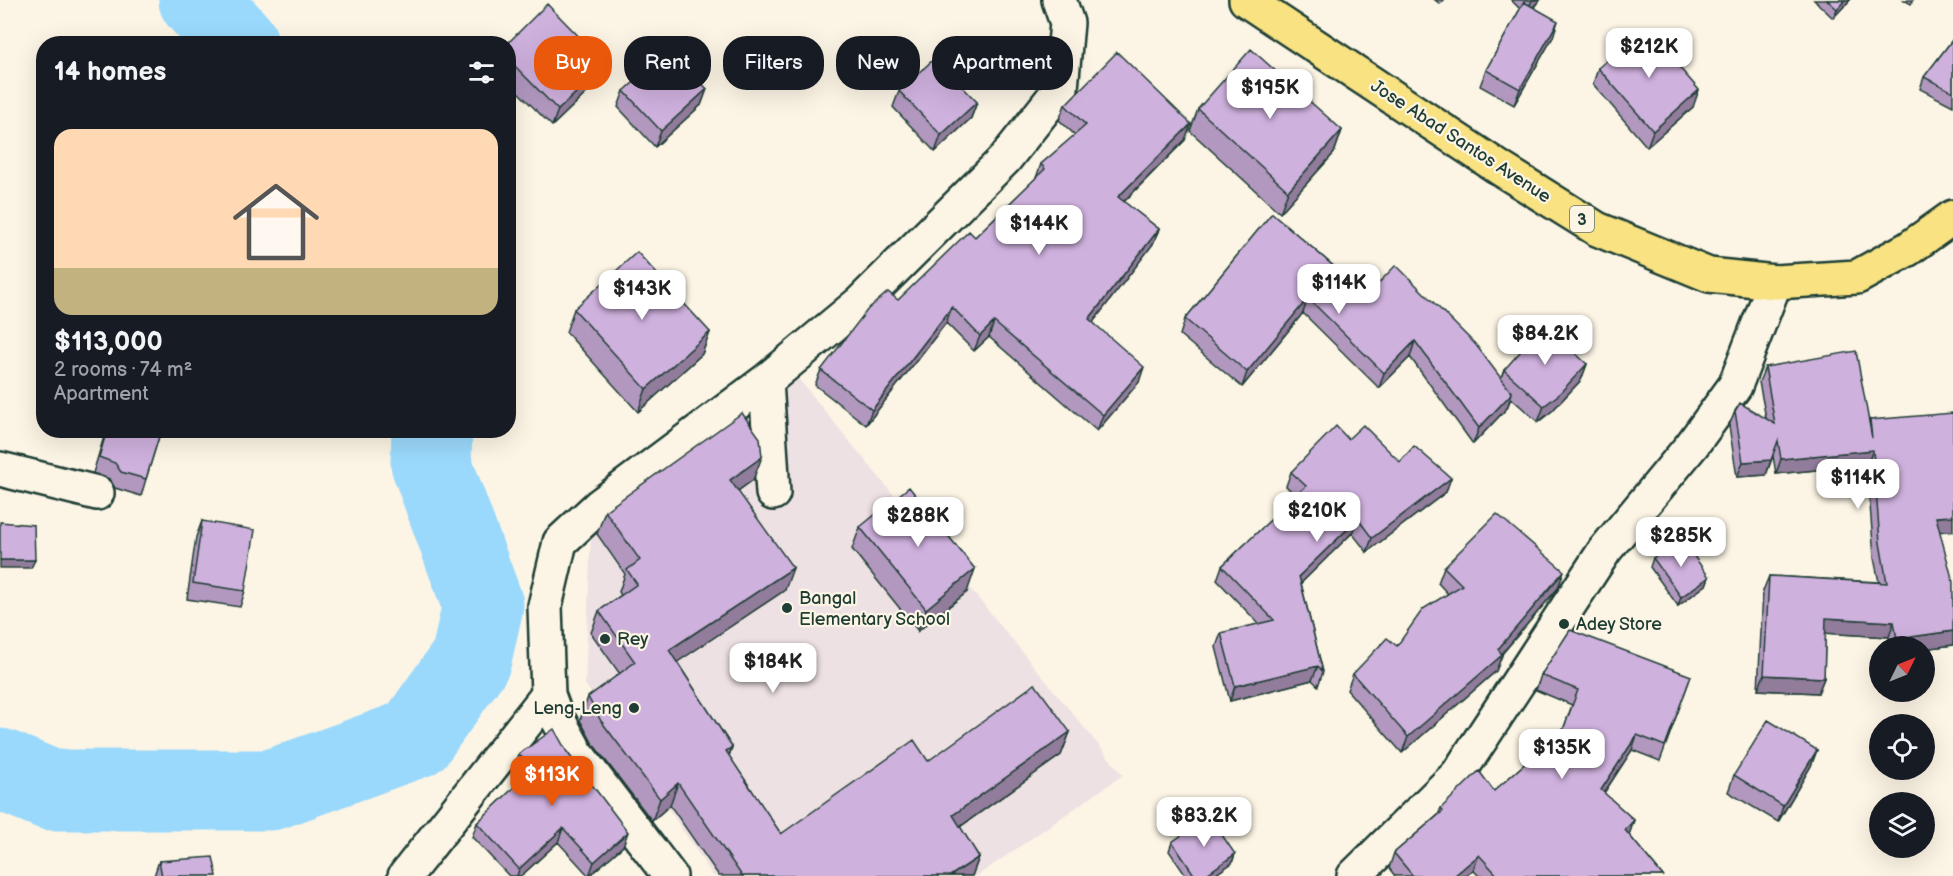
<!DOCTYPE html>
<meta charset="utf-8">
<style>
body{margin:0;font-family:"Balsamiq Sans",sans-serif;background:#242831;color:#f1f3f6;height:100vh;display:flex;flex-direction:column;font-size:22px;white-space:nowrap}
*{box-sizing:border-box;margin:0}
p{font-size:20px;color:#9ea1a6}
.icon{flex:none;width:33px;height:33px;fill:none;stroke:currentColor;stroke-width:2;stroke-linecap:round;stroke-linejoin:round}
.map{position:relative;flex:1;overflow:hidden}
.drawer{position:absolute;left:36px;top:36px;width:480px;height:402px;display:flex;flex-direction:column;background:#171b24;border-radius:24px;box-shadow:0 6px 24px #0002}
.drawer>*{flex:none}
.hud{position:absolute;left:534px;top:36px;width:570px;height:54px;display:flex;gap:12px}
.needle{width:39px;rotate:47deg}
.tools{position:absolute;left:1869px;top:636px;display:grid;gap:12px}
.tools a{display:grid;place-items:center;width:66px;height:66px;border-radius:50%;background:#171b24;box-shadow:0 6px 24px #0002;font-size:30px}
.price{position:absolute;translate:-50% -51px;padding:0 14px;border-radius:12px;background:#fff;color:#222;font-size:20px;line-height:39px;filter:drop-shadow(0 2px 3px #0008)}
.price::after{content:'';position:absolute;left:50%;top:36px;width:18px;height:14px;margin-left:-9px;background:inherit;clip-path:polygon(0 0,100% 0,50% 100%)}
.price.current{background:#ea580c;color:#fff}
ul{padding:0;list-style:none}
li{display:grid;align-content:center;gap:12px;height:318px;padding:0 18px}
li+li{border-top:2px solid #363941}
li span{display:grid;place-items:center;height:186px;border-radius:18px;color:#555}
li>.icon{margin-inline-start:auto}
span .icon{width:108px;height:108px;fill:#fffc;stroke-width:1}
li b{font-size:26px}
h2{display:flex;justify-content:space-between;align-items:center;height:72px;padding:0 18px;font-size:26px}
.chip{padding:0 21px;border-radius:24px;background:#171b24;box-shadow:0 6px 24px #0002;font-size:21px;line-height:54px}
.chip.current{background:#ea580c;color:#fff}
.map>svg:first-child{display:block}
</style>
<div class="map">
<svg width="1953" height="876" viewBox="0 0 1953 876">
<rect width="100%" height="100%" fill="#fcf5e5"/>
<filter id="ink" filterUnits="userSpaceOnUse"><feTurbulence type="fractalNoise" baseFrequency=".0167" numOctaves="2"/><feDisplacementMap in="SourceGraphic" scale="12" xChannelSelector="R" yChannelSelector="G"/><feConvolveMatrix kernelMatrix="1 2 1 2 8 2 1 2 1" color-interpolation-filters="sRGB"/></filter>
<g filter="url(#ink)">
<path fill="#eee1e3" d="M797,377L1123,775L977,876H713L585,684L591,531Z"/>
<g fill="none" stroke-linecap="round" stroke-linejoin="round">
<path stroke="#9bd9fc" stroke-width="81" d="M199,0L238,44
M0,769L51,790H271L415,738L471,659L483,605L431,463L432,430"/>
<g stroke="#1f3d34" stroke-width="38">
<path id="minor" d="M766,381L773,493
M0,469L97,493
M405,876L548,695
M670,876L577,754L555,714L548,695L545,606L560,542L599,506L766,381L861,302L1005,159L1061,88L1067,23L1059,0
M1354,876L1458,774L1605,550L1692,445L1735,386L1775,282"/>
</g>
<g stroke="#1f3d34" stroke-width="38">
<path id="highway" d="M1246,0L1501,169L1597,229L1709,275L1775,282L1857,277L1908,249L1953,217"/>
</g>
<use href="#minor" stroke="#fcf5e5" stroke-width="33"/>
<use href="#highway" stroke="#f8e281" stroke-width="33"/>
</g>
<path fill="#b298bf" stroke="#1f3d34" stroke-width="1.5" d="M1435,0H1444L1440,4Z
M1511,0H1540L1534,7L1553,37L1514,105L1480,86L1486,70L1520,9Z
M1814,0H1850L1833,18Z
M1904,0H1913L1911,4Z
M1953,39V106L1920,89L1924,77Z
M508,44L606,64L600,80L552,126L508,82Z
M1598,68L1693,107L1647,147L1593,84Z
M707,89L701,105L655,147L618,107L624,91Z
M899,91L977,102L971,118L935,152L893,107Z
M1065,105L1185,140L1124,202L1159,229L1153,244L1093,322L1139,382L1097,431L989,337L974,351L946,323L866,425L815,385L821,370L898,300L975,237L1036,178L1041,164L1075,135L1059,120Z
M1198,109L1342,130L1334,153L1280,213L1190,131Z
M1272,213L1367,295L1501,378L1504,370L1587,364L1581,380L1552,411L1538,422L1511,398L1507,408L1473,444L1410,357L1379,388L1303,313L1242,387L1180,335L1185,319Z
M574,309L710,332L702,354L638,412L566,332Z
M1765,367L1869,424L1870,420L1939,532L1953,645L1924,649V646H1890L1889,637L1825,633L1824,678L1818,693L1758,690L1763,591L1769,576L1879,582L1874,558L1867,465L1776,474L1773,456L1766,475L1737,477L1729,426L1735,411L1766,418L1759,382Z
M106,430H161L146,479L141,496L115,488L110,479L93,473Z
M1348,439L1400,462L1446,492L1367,552L1352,533L1301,583L1323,672L1318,686L1312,680L1230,701L1216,647L1221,633L1259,624L1217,580L1222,566L1296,496L1286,486L1291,472Z
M753,480L738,491L785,590L677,662L732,747L729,756L781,834L928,761L1070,732L1061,755L960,827L979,857L972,876H719L670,805L652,821L593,744L580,720L588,697L620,674L591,633L599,611L621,595L619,592L625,574L597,534L605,511Z
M202,521L245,591L240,607L187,599L196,537Z
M860,527L967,592L918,631L852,549Z
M1653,558L1709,577L1706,585L1678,606L1650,567Z
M1444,567L1558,588L1502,654V655L1496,671L1402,753L1347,690L1353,674L1397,646L1448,594L1438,583Z
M1541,675L1691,676L1660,761L1632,750L1604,793L1634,820L1629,835L1663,876H1479L1473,870L1466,876H1395L1389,868L1394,853L1438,815L1441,808L1494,791L1563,730L1572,705L1536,690Z
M1817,750L1811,766L1778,822L1728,792L1734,775Z
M567,752L623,846L589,876L558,842L521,876H509L472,837L477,823L523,779L514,768L519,754Z
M1172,842L1235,854L1232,863L1213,876H1186L1169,851Z
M159,861L217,876H154Z"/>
<path fill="#917c9b" stroke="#1f3d34" stroke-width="1.5" d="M1532,0H1540L1526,14Z
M1845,0H1850L1833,18L1837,9Z
M1558,21L1553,37L1514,105L1520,89Z
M606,64L600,80L552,126L558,110Z
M707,89L701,105L655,147L661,131Z
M1699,90L1693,107L1647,147L1653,131Z
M977,102L971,118L935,152L941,135Z
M1191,124L1185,140L1112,213L1118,197Z
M1342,130L1334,153L1280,213L1288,191Z
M1159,229L1153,244L1084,334L1089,319Z
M1308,298L1303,313L1242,387L1247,372Z
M952,307L946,323L866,425L872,410Z
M994,322L989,337L974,351L980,336Z
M710,332L702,354L638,412L646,389Z
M1415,341L1410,357L1379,388L1384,373Z
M1587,364L1581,380L1552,411L1538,422L1544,406Z
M1144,367L1139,382L1097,431L1103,415Z
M1512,393L1507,408L1473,444L1479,428Z
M1873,450L1867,465L1776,474L1781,459Z
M762,457L753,480L722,502L730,480Z
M1771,460L1766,475L1737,477L1743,462Z
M1451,478L1446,492L1367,552L1372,538Z
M1953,516V531L1930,532L1936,517Z
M1358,519L1352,533L1294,590L1299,576Z
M0,560H35L31,568H0Z
M793,568L785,590L661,673L669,650Z
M975,569L967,592L918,631L926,609Z
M1564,571L1558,588L1498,658L1502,655L1496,671L1402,753L1408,737L1498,649Z
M1709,577L1706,585L1678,606L1681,597Z
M1826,618L1894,622L1889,637L1821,633Z
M1953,631V645L1924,649V646H1895L1897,639Z
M1318,666L1312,680L1230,701L1235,686Z
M1764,675L1824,678L1818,693L1758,690Z
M1070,732L1061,755L944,838L953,815Z
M1637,735L1632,750L1596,805L1601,790Z
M732,747L724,770L726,751Z
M1817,750L1811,766L1778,822L1783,806Z
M678,783L670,805L652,821L660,799Z
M1634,820L1629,835L1625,830Z
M563,828L558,842L521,876H517L519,869Z
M628,832L623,846L589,876L594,862Z
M1235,854L1232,863L1213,876H1204Z
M1479,855L1473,870L1466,876H1454Z
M979,857L972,876H950Z"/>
<path fill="#cfb1de" stroke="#1f3d34" stroke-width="1.5" d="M1827,0H1845L1837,9Z
M1524,2L1558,21L1520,89L1486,70Z
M547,4L606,64L558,110L508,59V44H507Z
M1645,28L1699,90L1653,131L1598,68Z
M1953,39V92L1924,77Z
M671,49L707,89L661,131L624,91Z
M1251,49L1342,130L1288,191L1198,109Z
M1117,52L1191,124L1118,197L1159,229L1089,319L1144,367L1103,415L994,322L980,336L952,307L872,410L821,370L868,309L888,292L898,300L969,231L975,237L1045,169L1041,164L1086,125L1065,105Z
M935,58L977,102L941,135L899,91Z
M1272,213L1367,295L1396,265L1476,345L1512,393L1479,428L1415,341L1384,373L1308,298L1247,372L1185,319Z
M637,252L710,332L646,389L574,309Z
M1544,325L1587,364L1558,395L1544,406L1504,370Z
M1856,351L1872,438L1870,420L1953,413V516L1936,517L1953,582V631L1897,639L1894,622L1826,618L1824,678L1764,675L1769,576L1887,583L1880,543L1873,450L1781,459L1778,441L1771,460L1743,462L1735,411L1740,403L1775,424L1765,367Z
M742,413L760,438L762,457L730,480L793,568L669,650L732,747L726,751L781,834L914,740L928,761L1035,684L1070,732L953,815L979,857L950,876H742L678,783L660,799L601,721L588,697L635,662L599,611L637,584L627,570L640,560L605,511Z
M1363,425L1400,462L1414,446L1451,478L1372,538L1358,519L1299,576L1323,672L1318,666L1235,686L1221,633L1274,620L1222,566L1306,486L1291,472L1336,426L1348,439Z
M107,430H161L146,479L121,472L115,463L99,457Z
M909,487L975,569L926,609L860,527Z
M1497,514L1564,571L1498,649L1502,655L1408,737L1353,674L1387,638L1397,646L1423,609L1462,585L1444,567Z
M202,521L255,530L245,591L193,583Z
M0,522L34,525L35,560H0Z
M1681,538L1709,577L1681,597L1653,558Z
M1570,630L1691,676L1665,746L1637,735L1601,790L1634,820L1625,830L1663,876H1498L1479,855L1454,876H1413L1394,853L1443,811L1441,808L1479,771L1494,791L1563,730L1578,690L1541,675Z
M1768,720L1817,750L1783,806L1734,775Z
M554,729L567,752L628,832L594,862L563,828L519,869L477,823L532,770L519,754Z
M1209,816L1235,854L1204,876H1195L1172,842Z
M213,857L217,876H162L159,861Z"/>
</g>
<g fill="#1f3d34" stroke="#fcf5e5" stroke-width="2">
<circle cx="787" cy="608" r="6"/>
<circle cx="1564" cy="624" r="6"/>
<circle cx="605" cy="639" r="6"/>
<circle cx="634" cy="708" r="6"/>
</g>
<g text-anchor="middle" stroke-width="4.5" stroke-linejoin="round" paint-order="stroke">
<rect fill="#fcf5e5" stroke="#617469" stroke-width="1.5" x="1570" y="206" width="24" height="26" rx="4.5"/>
<g font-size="16" font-weight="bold" fill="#1f3d34">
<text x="1582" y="225">3</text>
</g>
<g font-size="18" fill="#1f3d34" stroke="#fcf5e5">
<text transform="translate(1461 141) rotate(33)" y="6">Jose Abad Santos Avenue</text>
</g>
<g font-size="18" fill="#1f3d34" stroke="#fcf5e5" text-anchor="start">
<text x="799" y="604">Bangal<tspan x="799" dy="21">Elementary School</tspan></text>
<text x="1576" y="630">Adey Store</text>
<text x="617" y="645">Rey</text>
<text x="622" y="714" text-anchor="end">Leng-Leng</text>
</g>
</g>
</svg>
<div class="tools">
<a><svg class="needle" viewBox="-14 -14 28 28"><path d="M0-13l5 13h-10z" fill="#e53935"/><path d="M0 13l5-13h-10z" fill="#9ea1a6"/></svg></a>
<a><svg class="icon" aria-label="locate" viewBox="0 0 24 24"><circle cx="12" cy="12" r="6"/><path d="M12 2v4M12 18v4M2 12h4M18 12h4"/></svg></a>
<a><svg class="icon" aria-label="layers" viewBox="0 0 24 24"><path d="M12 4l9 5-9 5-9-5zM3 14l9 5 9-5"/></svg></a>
</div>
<b class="price" style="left:1649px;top:79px">$212K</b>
<b class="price" style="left:1270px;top:120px">$195K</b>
<b class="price" style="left:1039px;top:256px">$144K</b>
<b class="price" style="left:1339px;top:315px">$114K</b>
<b class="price" style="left:642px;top:321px">$143K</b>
<b class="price" style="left:1545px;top:366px">$84.2K</b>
<b class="price" style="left:1858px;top:510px">$114K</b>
<b class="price" style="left:1317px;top:543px">$210K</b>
<b class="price" style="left:918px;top:548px">$288K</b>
<b class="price" style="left:1681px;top:568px">$285K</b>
<b class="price" style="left:773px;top:694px">$184K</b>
<b class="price" style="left:1562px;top:780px">$135K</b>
<b class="price current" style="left:552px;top:807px">$113K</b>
<b class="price" style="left:1204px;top:848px">$83.2K</b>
<div class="hud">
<a class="chip current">Buy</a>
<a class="chip">Rent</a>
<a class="chip">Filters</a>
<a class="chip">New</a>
<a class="chip">Apartment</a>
</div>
<section class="drawer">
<h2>14 homes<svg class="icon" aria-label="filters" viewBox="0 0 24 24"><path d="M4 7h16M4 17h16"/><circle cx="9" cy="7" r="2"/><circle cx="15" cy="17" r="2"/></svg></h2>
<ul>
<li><span style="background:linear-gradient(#ffd9b3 75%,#c2b280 0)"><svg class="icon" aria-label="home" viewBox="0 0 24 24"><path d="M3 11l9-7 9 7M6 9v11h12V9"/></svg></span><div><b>$113,000</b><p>2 rooms · 74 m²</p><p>Apartment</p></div></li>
</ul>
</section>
</div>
